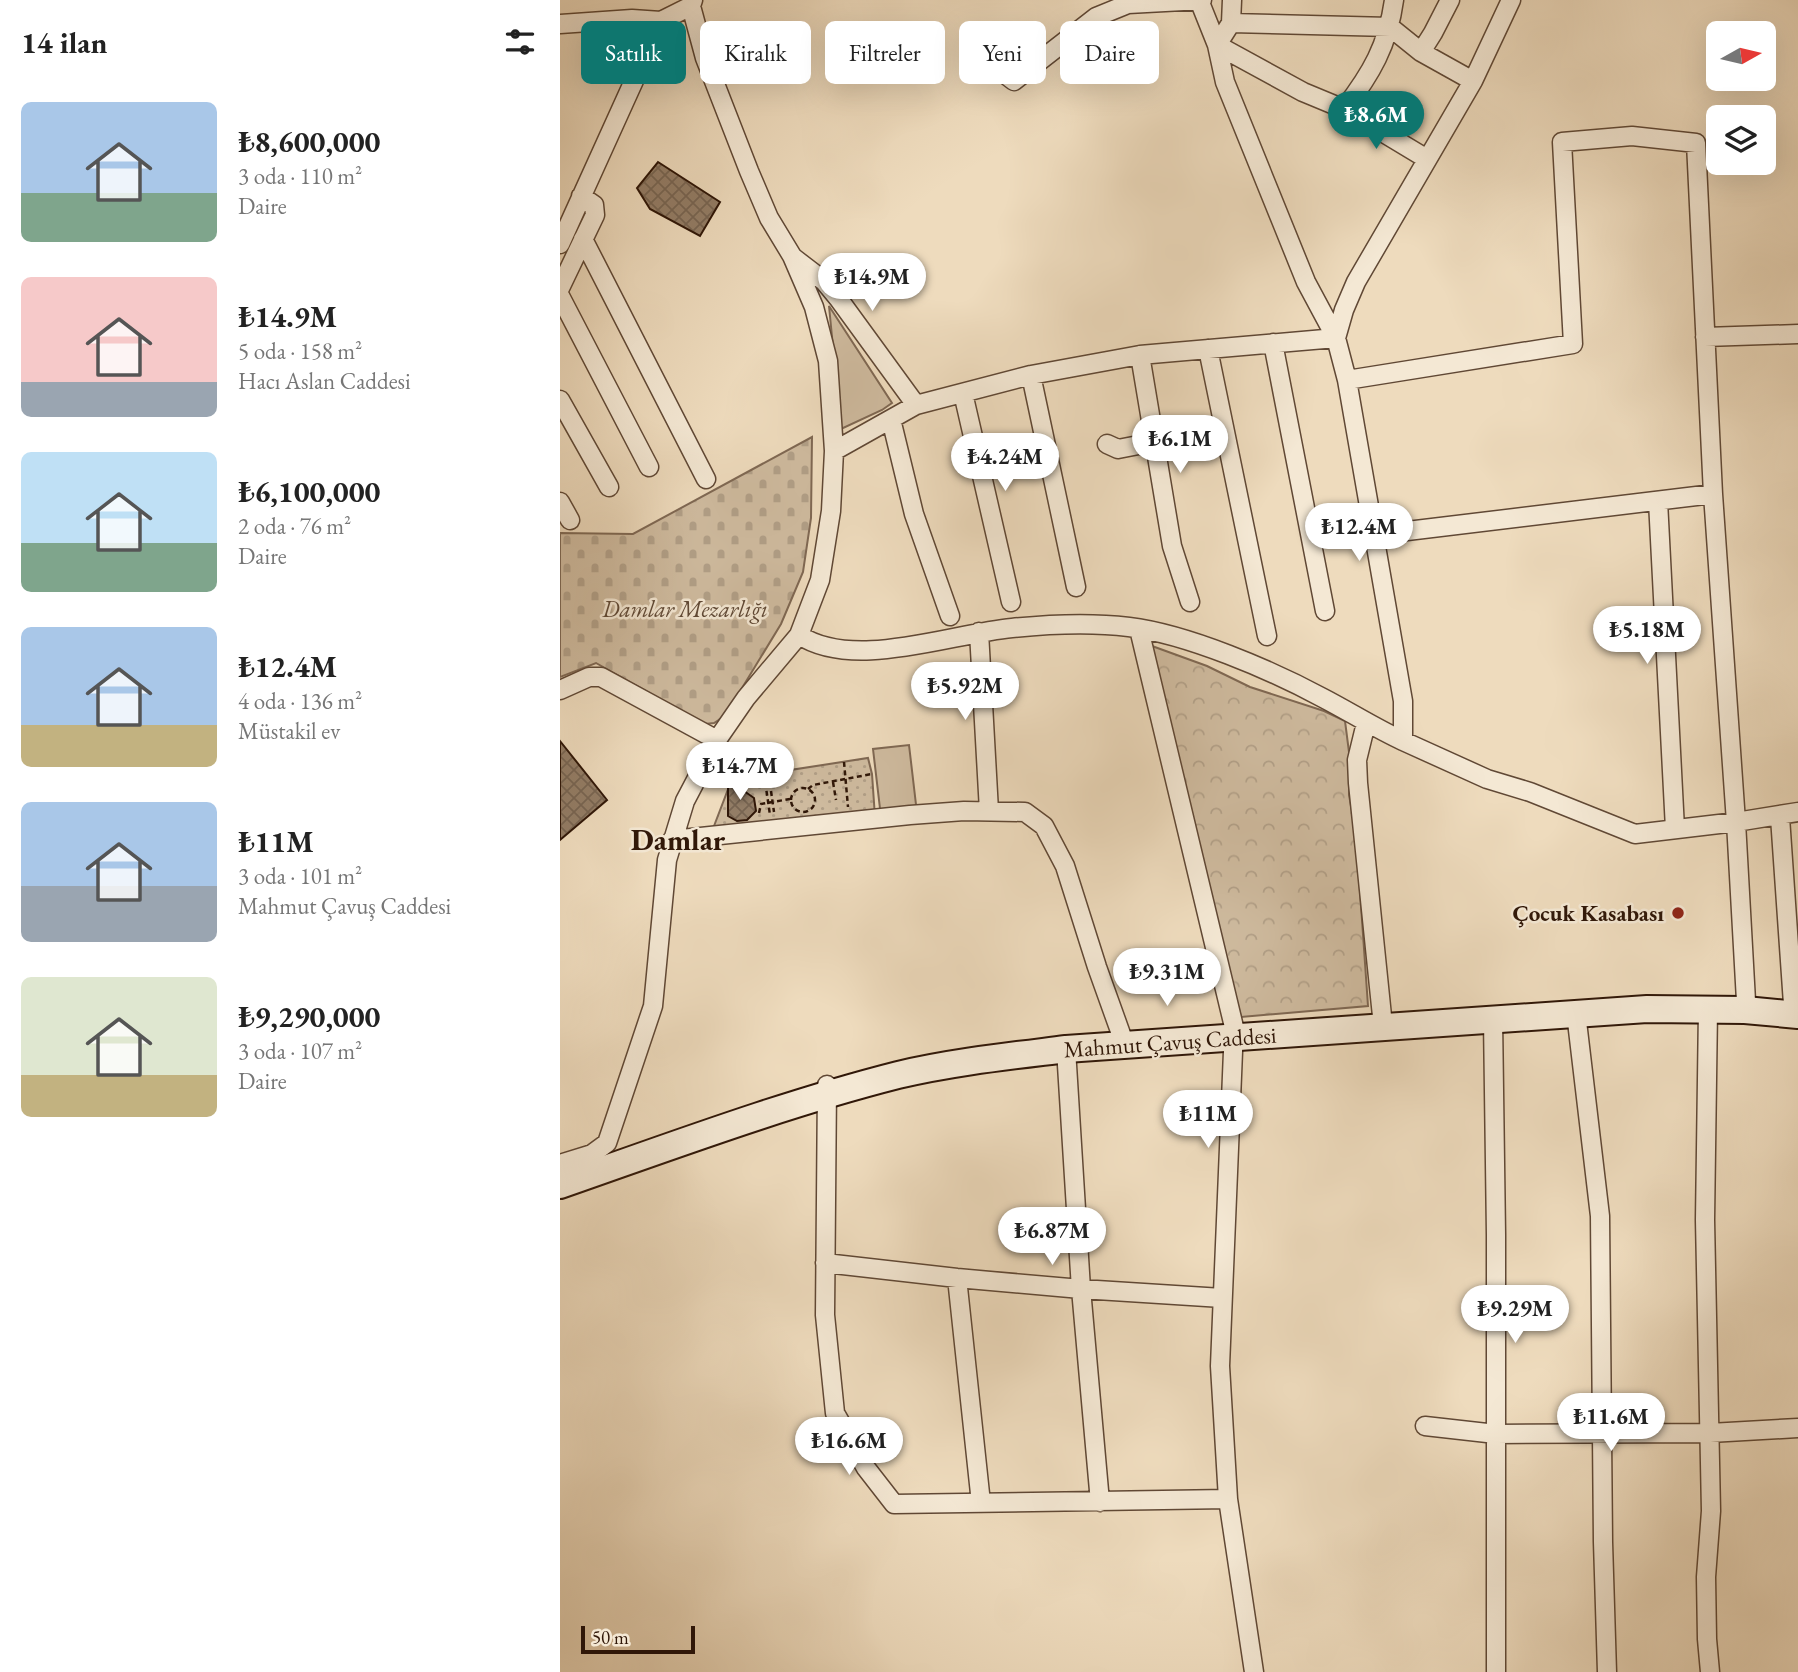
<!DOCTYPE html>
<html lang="tr">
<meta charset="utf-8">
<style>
body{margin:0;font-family:"EB Garamond",serif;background:#f2f2f2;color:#222;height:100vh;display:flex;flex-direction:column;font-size:26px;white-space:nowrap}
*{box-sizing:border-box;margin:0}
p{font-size:23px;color:#767676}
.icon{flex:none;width:38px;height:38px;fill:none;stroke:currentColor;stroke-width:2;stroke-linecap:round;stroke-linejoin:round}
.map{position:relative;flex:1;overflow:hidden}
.panel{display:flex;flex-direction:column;background:#fff;width:560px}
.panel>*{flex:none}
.top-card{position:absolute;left:21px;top:21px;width:665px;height:63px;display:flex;gap:14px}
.needle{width:46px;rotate:82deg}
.fabs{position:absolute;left:1146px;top:21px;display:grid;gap:14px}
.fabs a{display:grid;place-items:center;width:70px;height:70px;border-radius:10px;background:#fff;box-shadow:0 7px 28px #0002;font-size:35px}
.scale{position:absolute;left:21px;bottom:18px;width:114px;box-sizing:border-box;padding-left:7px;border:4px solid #301708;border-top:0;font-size:19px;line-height:24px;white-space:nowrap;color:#301708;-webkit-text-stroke:5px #f4e8d4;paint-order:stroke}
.price{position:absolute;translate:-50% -60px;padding:0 16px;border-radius:24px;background:#fff;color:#222;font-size:23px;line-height:46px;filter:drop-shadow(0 2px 4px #0008)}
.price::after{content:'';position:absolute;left:50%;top:42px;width:21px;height:16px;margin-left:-10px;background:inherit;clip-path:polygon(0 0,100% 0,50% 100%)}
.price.selected{background:#0f766e;color:#fff}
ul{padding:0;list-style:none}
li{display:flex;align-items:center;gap:21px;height:175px;padding:0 21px}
li span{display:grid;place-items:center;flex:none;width:196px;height:140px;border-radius:10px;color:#555}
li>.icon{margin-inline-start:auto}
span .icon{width:84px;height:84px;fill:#fffc;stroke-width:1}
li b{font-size:30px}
h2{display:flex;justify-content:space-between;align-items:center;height:84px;padding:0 21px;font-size:30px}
.pill{padding:0 24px;border-radius:10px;background:#fff;box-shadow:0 7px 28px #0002;font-size:24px;line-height:63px}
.pill.selected{background:#0f766e;color:#fff}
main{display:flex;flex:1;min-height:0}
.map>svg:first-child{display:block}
</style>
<main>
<section class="panel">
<h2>14 ilan<svg class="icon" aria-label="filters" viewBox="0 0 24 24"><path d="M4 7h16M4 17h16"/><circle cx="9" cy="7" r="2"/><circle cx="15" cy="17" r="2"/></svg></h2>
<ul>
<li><span style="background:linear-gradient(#a9c7e8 65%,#7fa58c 0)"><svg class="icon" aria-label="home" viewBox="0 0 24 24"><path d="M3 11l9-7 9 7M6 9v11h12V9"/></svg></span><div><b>₺8,600,000</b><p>3 oda · 110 m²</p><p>Daire</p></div></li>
<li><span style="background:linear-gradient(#f6c9c9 75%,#9aa5b1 0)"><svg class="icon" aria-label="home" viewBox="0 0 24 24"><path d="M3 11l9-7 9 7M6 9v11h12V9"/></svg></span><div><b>₺14.9M</b><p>5 oda · 158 m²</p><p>Hacı Aslan Caddesi</p></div></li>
<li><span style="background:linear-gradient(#bfe0f5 65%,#7fa58c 0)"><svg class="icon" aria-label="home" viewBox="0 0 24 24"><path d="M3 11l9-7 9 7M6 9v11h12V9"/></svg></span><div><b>₺6,100,000</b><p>2 oda · 76 m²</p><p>Daire</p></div></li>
<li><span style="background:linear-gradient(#a9c7e8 70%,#c2b280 0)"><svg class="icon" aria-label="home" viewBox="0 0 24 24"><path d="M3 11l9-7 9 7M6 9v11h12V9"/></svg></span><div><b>₺12.4M</b><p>4 oda · 136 m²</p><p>Müstakil ev</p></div></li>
<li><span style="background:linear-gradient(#a9c7e8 60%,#9aa5b1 0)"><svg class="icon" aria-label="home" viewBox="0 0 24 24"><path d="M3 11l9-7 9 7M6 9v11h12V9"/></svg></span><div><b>₺11M</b><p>3 oda · 101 m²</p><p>Mahmut Çavuş Caddesi</p></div></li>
<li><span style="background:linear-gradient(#dfe7d0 70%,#c2b280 0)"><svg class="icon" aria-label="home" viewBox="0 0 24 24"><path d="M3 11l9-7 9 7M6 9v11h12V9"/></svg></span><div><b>₺9,290,000</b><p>3 oda · 107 m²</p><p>Daire</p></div></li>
</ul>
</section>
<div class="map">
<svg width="1238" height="1672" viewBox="0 0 1238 1672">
<defs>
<pattern id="forest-crowns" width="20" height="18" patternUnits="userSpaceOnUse" patternTransform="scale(1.75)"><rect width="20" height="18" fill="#ceba9e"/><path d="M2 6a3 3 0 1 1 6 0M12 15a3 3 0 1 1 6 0" fill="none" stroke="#b19f87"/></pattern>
<pattern id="cemetery-stones" width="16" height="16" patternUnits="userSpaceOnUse" patternTransform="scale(1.75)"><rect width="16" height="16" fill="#ceba9e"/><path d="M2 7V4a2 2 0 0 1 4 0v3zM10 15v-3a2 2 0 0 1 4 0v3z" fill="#b19f87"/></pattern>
<pattern id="park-dots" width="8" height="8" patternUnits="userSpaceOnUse" patternTransform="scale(1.75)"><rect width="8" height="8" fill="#ceba9e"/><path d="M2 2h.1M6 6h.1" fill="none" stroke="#b19f87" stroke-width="1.8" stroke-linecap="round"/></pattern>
<pattern id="building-cross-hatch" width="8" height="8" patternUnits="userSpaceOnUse" patternTransform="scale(1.75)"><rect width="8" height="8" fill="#937d66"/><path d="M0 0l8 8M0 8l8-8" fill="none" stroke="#786552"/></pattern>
</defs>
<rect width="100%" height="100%" fill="#eedbbd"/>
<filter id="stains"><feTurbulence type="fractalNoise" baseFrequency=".00286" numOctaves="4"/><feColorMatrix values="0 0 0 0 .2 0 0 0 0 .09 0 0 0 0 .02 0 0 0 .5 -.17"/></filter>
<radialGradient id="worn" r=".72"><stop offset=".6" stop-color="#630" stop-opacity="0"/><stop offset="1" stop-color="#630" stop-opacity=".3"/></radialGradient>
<path fill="#ceba9e" stroke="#7f6853" stroke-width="2" d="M269,306L332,403L322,410L281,429Z
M349,745L357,813L321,817L313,749Z"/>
<path fill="url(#forest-crowns)" stroke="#7f6853" stroke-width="2" d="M592,646L647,666L690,687L764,711L785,721L789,752V795L796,834L808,1006L681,1017L642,868Z"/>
<path fill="url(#cemetery-stones)" stroke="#7f6853" stroke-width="2" d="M252,437L251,518L243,572L221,624L165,716L154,723L145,724L36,663L0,677V533L73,534Z"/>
<path fill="url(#park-dots)" stroke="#7f6853" stroke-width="2" d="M308,758L312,774L315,817L159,833L154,826L172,779Z"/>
<path fill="url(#building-cross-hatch)" stroke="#301708" stroke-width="2" d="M98,162L160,202L140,236L90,209L77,188Z
M0,741L47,800L0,840Z
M182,780L184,791L194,798L196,811L187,820L177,821L168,816V782Z"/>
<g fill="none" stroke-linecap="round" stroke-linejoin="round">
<g stroke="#604835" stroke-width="21">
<path id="street" d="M639,0L657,45L665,82L746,282L776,338
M672,0L671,23L657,45L743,92L784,109C811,74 828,45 834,0
M671,23L830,27L861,52L913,81L951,0
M0,24L72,19L101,21L131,6
M861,52L873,33L890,0
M433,65L454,81L536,17L568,4L642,0
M784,109L867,159
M23,239L146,479
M0,244L101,21
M234,258L264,281L278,298L356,405
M0,288L35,215L34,205L21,196
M0,296L89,467
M1145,337L1238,334
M776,338L784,310L796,282L913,81
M713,343L765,611
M648,349L707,636
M580,355L612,546L630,602
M471,375L516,587
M787,380L1013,344L1002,142L1072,136L1136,143L1153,494L1176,822L1238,812
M403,393L451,602
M0,400L49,487
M331,419L354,514L390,616
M547,444L558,449L594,442
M274,451L356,405L471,375L580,355L776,338L787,380L843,701V741L927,779L970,792L1075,834L1176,822L1186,1001
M1098,501L1115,829
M0,502L10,520
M814,535L1153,494
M579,629L674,1027L660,1366L668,1499L694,1672
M419,632L429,811
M239,635C294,671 389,634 452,628C491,624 529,622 569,627C627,634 711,670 763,698C790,712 815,728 843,741
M0,690L29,677H41L157,740
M806,723L797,760L798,783L822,1016
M1220,817L1233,1004
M112,840L350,815L404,811L465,812L484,826L505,866L537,967L561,1034
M1148,1009L1145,1220L1151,1511L1146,1577L1147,1639L1150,1672
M1016,1013L1040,1216L1043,1542L1047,1672
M933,1019L936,1235V1672
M267,1085L265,1315L275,1413L306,1468L334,1504L668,1499
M0,1164L32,1154L47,1143L93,1006L107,860L125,801L157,740L186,698L239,635L260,580L271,511L274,451L268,361L254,307L232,256L209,218L189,171L145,58L131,6L133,0
M265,1263L397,1278L521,1289L506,1049
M397,1278L421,1503
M865,1426L936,1434L1150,1433L1238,1428
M540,1502L521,1289L662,1298"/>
</g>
<g stroke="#301708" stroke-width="30">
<path id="secondary" d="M0,1185C112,1146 224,1104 338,1075C393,1062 450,1056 506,1049L1087,1009L1185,1010L1238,1015"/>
</g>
<path stroke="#301708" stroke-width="2.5" stroke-dasharray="5 3.5" stroke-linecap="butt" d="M284,762L288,807
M204,774L210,815
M273,782L276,800
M231 800a12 12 0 1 1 24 0a12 12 0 1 1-24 0Z
M248,789L253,785L312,774
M211,791L214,812
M199,813L201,804L230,799"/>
<use href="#street" stroke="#f4e8d4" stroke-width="18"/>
<use href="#secondary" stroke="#f4e8d4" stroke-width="26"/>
</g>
<circle fill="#8f2418" stroke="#f4e8d4" stroke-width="2.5" cx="1118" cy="913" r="7"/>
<g text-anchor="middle" stroke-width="5" stroke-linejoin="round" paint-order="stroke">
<g font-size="23" font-style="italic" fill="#5f4835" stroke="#f4e8d4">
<text x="125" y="617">Damlar Mezarlığı</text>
</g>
<g font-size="23" font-weight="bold" fill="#301708" stroke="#f4e8d4" text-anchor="end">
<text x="1104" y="921">Çocuk Kasabası</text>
</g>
<g font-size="23" fill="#301708" stroke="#f4e8d4">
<text transform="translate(610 1042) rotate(-4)" y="8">Mahmut Çavuş Caddesi</text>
</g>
<g font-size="30" font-weight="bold" fill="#301708" stroke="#f4e8d4">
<text x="118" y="850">Damlar</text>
</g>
</g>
<rect width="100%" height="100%" filter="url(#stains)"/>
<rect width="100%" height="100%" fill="url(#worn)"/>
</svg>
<div class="fabs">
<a><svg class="needle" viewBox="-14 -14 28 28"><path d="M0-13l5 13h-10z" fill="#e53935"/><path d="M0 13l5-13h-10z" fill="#767676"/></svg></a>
<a><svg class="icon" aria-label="layers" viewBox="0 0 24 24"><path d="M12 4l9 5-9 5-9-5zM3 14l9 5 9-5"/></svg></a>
</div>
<div class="scale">50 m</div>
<b class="price selected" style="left:816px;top:151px">₺8.6M</b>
<b class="price" style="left:312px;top:313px">₺14.9M</b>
<b class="price" style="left:620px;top:475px">₺6.1M</b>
<b class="price" style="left:445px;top:493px">₺4.24M</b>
<b class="price" style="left:799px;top:563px">₺12.4M</b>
<b class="price" style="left:1087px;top:666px">₺5.18M</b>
<b class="price" style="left:405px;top:722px">₺5.92M</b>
<b class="price" style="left:180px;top:802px">₺14.7M</b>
<b class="price" style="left:607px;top:1008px">₺9.31M</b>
<b class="price" style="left:648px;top:1150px">₺11M</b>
<b class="price" style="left:492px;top:1267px">₺6.87M</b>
<b class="price" style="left:955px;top:1345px">₺9.29M</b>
<b class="price" style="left:1051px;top:1453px">₺11.6M</b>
<b class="price" style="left:289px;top:1477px">₺16.6M</b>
<div class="top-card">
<a class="pill selected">Satılık</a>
<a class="pill">Kiralık</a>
<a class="pill">Filtreler</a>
<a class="pill">Yeni</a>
<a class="pill">Daire</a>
</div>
</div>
</main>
